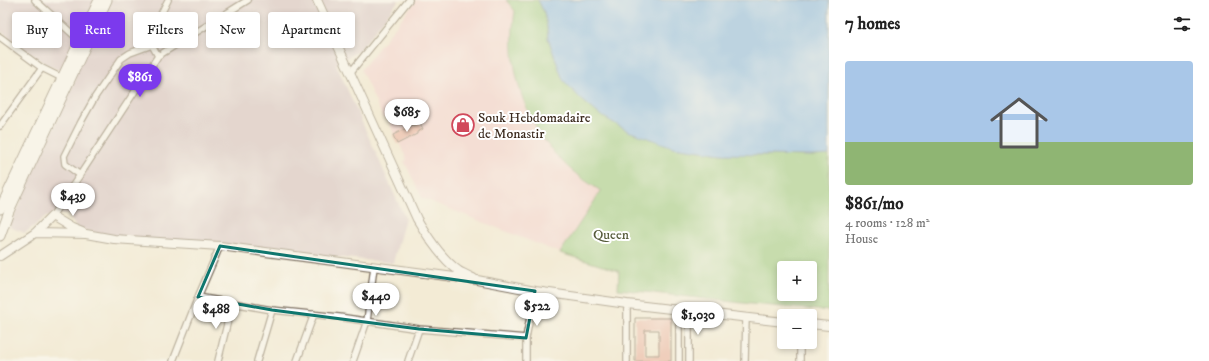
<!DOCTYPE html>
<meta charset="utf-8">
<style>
body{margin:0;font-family:"IM FELL DW Pica",serif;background:#f2f2f2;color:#222;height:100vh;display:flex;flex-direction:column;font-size:15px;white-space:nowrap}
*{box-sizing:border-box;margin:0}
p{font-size:13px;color:#767676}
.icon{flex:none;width:22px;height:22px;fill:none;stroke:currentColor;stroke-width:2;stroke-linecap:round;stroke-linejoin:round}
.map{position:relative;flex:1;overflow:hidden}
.panel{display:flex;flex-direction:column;background:#fff;width:380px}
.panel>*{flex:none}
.hud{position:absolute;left:12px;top:12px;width:380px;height:36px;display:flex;gap:8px}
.controls{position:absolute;left:777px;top:261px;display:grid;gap:8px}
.controls a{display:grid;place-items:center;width:40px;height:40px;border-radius:4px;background:#fff;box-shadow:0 2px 6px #0003;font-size:20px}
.price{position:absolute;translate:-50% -34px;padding:0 9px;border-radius:14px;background:#fff;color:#222;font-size:13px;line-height:26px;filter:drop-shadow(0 1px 2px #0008)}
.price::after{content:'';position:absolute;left:50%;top:24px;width:12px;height:9px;margin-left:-6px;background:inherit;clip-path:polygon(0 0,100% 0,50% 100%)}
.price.current{background:#7c3aed;color:#fff}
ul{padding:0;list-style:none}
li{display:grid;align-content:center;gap:8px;height:212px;padding:0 16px}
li+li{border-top:1px solid #e0e0e0}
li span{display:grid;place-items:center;height:124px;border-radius:4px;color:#555}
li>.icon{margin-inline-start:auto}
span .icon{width:72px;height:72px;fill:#fffc;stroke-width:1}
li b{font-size:17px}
h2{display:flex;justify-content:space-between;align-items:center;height:48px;padding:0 16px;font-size:17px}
.pill{padding:0 14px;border-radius:4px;background:#fff;box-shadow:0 2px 6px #0003;font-size:14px;line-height:36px}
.pill.current{background:#7c3aed;color:#fff}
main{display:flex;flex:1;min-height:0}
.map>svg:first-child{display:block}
</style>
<main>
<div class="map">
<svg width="829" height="361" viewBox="0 0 829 361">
<rect width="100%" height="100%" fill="#fff"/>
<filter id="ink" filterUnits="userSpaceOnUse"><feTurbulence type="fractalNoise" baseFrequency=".025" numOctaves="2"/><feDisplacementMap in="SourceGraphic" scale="8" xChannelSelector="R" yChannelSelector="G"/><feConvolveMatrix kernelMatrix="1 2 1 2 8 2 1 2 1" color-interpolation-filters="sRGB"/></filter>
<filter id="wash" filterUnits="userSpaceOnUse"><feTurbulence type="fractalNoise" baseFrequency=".012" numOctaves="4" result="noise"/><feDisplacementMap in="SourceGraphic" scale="16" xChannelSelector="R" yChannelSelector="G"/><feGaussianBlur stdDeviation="0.9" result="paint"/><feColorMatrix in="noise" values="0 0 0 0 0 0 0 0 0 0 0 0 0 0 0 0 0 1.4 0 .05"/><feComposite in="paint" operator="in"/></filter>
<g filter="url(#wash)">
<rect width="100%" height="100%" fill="#f3ebd5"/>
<path fill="#f7cfd2" d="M416,0H506L515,11L513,26L512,46L514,64L523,99L532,120L544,138L556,155L568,168L583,180L602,191L560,253L422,198L404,161L407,160L399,143L397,144L393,135L394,134L387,117L383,118L361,70Z"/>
<path fill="#d2bdc6" d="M0,0H399L360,50L336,64L405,218L393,263L209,244L115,238L77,229L67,213L46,217L25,233L9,227L76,78L45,64L0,31Z"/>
<path fill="#92ca7d" stroke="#667a4e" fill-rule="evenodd" d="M506,0H538L544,12L547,26L548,38L563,80L581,99L600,115L673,147L722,154L812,156L829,155V311L751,304L618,289L619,271L560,253L601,191C590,184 579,177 569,168C526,129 505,68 515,11ZM784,268H810V294H784Z"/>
<path fill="#7db7ee" stroke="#5c7086" d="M538,0H829V155L812,156L722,154L673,147L628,131L600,115L581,99L563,80L548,38L547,26L544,12Z"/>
<g id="blocks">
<path fill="#ebaa9b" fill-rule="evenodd" d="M420,123L423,129L417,132V134L397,144L393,135L413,125V126Z
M635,318H671V361H635ZM645,330H659V355H645Z"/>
</g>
</g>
<g filter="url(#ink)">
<use href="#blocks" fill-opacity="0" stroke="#7b6e5e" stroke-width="1"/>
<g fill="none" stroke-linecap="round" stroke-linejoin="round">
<g stroke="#7b6e5e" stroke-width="8">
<path id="street" d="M35,0L79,40
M0,37L42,68L62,78
M158,56L152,45L150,36L168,0
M350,73L409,0
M0,126L42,68
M80,175L65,164L64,156L81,122L95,97L121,59L130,53L152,45
M52,216L80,175L158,56L248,0
M198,297L272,310L339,317L419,329L526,338
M679,310V361
M689,311V361
M173,361L198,297L220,246
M218,361L232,304
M257,361L272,310
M297,361L314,314
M353,361L367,321L374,267
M408,361L419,329
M526,361V338L535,291
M627,361V304
M745,361L746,318
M800,361V342"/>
</g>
<g stroke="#7b6e5e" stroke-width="10">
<path id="secondary" d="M317,0L417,219C427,236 443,260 459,271C463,273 468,276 473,278
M35,233L86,234L114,239L220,246L477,280L535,291L627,304L784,322
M0,256L35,233L52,216L72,228L82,232
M810,324L829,326"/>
</g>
<g stroke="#7b6e5e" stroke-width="11">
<path id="primary" d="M0,209L99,0
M0,236L9,211L107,0"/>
</g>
<use href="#street" stroke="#fff" stroke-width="5.5"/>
<use href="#secondary" stroke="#fff" stroke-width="8"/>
<use href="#primary" stroke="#fff" stroke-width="9"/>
</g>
</g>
<path d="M0 0H829V361H0ZM220,246L535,291L526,338L419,329L272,310L198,297Z" fill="#f3ebd5" fill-opacity=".55" fill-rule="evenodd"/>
<path fill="none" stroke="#0f766e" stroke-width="3" stroke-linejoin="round" d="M220,246L535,291L526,338L419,329L272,310L198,297Z"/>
<defs>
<g id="shop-ring" transform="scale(1.15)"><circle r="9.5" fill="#fff" stroke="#d1495b" stroke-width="1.5"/><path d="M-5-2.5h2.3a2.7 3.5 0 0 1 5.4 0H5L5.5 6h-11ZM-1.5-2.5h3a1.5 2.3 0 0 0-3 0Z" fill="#d1495b"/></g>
</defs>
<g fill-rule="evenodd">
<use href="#shop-ring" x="463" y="125"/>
</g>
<g text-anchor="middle" stroke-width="4" stroke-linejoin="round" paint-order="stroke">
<g font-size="14" fill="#3b2a1e" stroke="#fff" text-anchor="start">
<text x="478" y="122">Souk Hebdomadaire<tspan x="478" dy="16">de Monastir</tspan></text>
</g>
<g font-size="14" fill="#555a3a" stroke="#fff">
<text x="611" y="239">Queen</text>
</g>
</g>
</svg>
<div class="controls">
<a>+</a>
<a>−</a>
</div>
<b class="price current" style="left:140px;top:98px">$861</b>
<b class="price" style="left:407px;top:133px">$685</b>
<b class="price" style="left:73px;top:217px">$439</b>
<b class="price" style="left:376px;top:317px">$440</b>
<b class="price" style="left:537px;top:327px">$522</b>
<b class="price" style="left:216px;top:330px">$488</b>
<b class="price" style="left:698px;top:336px">$1,030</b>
<div class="hud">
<a class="pill">Buy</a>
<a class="pill current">Rent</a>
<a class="pill">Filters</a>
<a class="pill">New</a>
<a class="pill">Apartment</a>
</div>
</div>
<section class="panel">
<h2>7 homes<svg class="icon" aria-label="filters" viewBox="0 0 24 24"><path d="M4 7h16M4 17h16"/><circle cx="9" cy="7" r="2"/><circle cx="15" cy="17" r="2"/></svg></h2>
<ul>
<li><span style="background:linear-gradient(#a9c7e8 65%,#8fb573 0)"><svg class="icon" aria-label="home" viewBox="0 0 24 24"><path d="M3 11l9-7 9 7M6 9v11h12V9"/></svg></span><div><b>$861/mo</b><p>4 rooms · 128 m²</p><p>House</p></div></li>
</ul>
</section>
</main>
